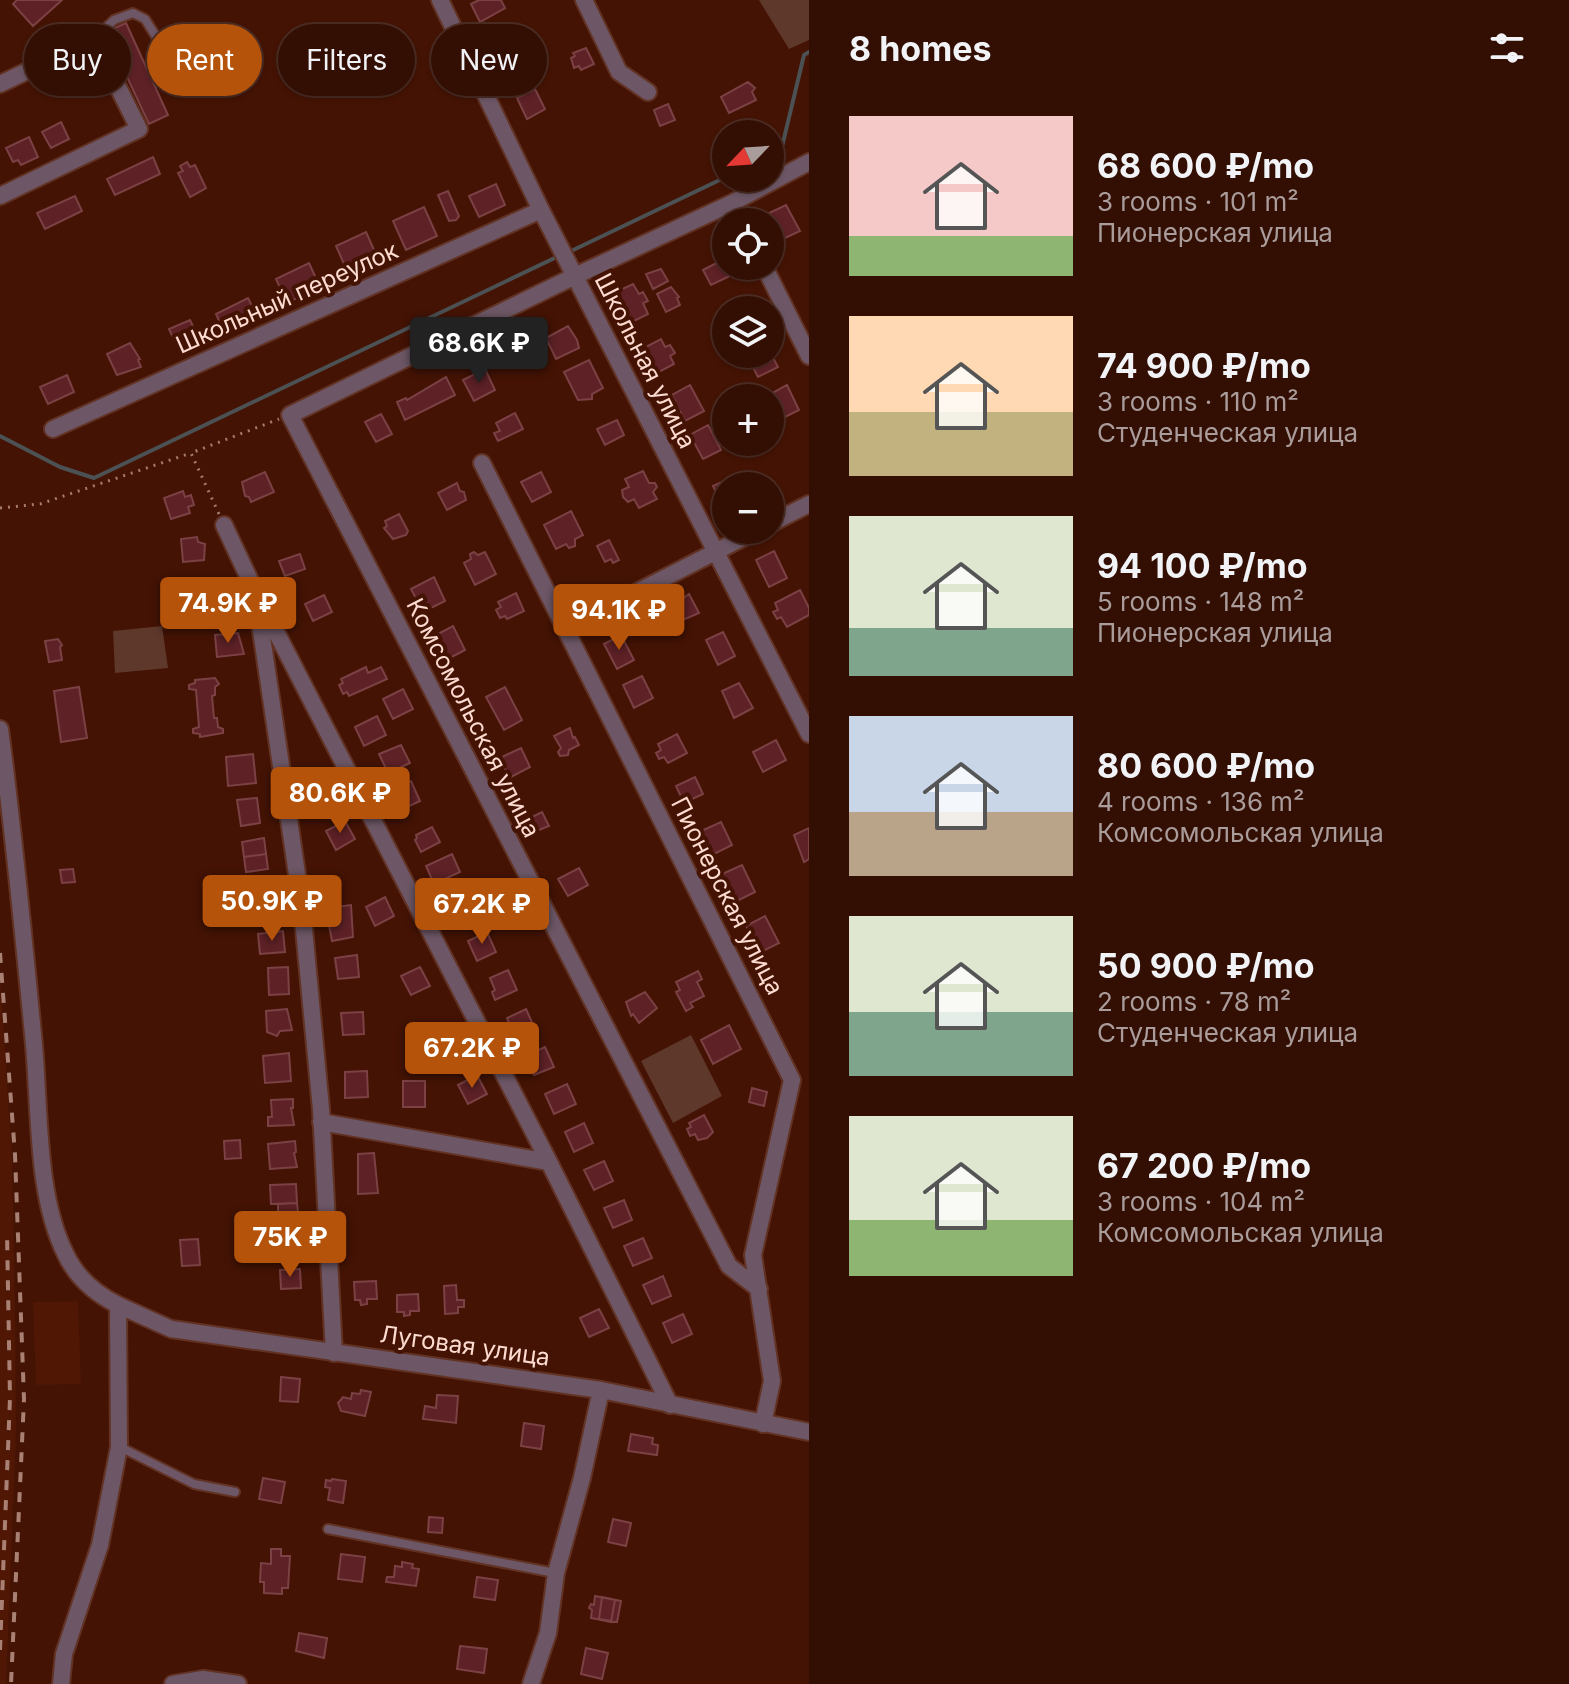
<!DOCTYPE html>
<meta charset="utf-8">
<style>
body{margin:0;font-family:Inter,sans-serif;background:#3b170d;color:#f1f3f6;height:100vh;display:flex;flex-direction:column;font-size:30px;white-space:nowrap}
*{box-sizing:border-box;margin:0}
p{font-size:26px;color:#a99c9a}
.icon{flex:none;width:44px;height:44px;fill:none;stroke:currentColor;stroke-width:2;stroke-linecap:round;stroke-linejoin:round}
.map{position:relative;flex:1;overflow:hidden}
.details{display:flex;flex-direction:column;background:#330e03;width:760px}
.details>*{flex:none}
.hud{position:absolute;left:24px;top:24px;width:664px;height:72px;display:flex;gap:16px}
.needle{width:52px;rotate:245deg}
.controls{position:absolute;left:712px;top:120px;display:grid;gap:16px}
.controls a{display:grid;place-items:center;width:72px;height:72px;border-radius:50%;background:#330e03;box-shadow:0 2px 6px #0004,0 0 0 2px #4e2e25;font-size:40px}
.price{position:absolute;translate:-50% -68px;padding:0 18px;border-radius:8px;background:#b45309;color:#fff;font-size:26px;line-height:52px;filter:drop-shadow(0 2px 4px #0008)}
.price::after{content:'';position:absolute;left:50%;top:48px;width:24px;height:18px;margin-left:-12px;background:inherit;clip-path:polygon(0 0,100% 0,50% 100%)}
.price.current{background:#222;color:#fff}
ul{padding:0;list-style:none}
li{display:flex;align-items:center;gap:24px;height:200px;padding:0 40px}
li span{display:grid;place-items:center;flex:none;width:224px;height:160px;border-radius:0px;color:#555}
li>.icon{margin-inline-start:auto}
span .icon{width:96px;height:96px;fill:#fffc;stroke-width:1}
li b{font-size:34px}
h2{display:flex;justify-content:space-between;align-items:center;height:96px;padding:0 40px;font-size:34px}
.chip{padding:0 28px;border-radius:36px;background:#330e03;box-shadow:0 2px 6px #0004,0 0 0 2px #4e2e25;font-size:28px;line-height:72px}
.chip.current{background:#b45309;color:#fff}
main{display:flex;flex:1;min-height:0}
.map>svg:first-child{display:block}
</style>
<main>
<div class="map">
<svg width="809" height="1684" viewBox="0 0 809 1684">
<rect width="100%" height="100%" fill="#441304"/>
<path fill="#4f1704" d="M0,976L12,1158L15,1298L16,1433L6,1684H0Z
M78,1301L81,1384L36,1385L33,1302Z"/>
<path fill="#5f382c" d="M759,0H809V40L789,49Z
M162,626L168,668L115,673L113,631Z
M691,1035L722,1096L673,1123L641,1061Z"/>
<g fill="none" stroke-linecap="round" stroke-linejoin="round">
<path stroke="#4c5153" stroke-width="4" d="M770,156L781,151L804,55L809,52
M569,252L726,177
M0,436L60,467L94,478L561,255"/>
</g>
<path fill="#5d2126" stroke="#7b4144" stroke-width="2" d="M17,0H62L33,26L13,4Z
M479,0H501L505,8L480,22L471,4Z
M126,23L168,115L149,124L106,32Z
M586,48L594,64L581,70L579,66L574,68L571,58L575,56L573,53Z
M748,82L755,88L752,92L756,100L729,113L721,97Z
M535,89L545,109L527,119L517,98Z
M668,104L675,120L660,126L654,110Z
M61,122L69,139L51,148L42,132Z
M29,137L38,157L21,165L18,160L13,162L6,148Z
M153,157L160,174L115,195L107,179Z
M187,162L190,167L195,165L206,188L190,197L178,173L183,171L180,166Z
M496,184L505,205L479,217L469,196Z
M448,191L459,216L456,220L449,221L438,195Z
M75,196L82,211L45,229L37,213Z
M786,205L800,231L783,239L781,235L778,236L767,214Z
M424,207L437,236L406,250L393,221Z
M366,232L379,261L349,275L336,246Z
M724,259L732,275L711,285L703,270Z
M309,263L320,287L287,303L276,279Z
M661,269L668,281L653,289L646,274Z
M633,284L639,294L643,292L648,301L643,303L648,314L632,322L616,292Z
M671,287L679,297L677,298L680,305L666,312L657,294Z
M743,296L750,310L726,311L723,306Z
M248,298L258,318L225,334L216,314Z
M190,320L200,341L183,349L178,338L174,340L169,329Z
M568,326L577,340L579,348L556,359L546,338Z
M661,339L665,347L670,345L675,353L670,356L674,364L655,374L642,349Z
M130,343L140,359L138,360L141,367L117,375L107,354Z
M770,352L778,367L758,377L746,354H770Z
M589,360L603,388L592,394V399L578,400L564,372Z
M485,369L495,390L474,401L463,380Z
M67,375L74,392L48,404L40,387Z
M446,377L455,395L405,420L397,402L406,398L407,400Z
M690,385L704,411L685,421L678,408L674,411L670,403L675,401L672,395Z
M787,385L799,410L781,419L769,395Z
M515,413L523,429L498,441L494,433L500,431L496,423Z
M381,414L392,434L376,442L365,422Z
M617,420L624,435L605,445L597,429Z
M708,425L721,450L703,459L690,435Z
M643,471L649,483H655L657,487L653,492L657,499L639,508L634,499L628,502L623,497L622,490L629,487L625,479Z
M265,472L274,492L251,502L249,497L245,496L242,482Z
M541,472L551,492L532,502L521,482Z
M735,476L740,486H726V507L724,508L713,486Z
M457,483L460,491L464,492L466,500L447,510L438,493Z
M183,491L185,497L191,495L194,505L188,507L190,513L171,519L164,498Z
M571,511L583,535L575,539V546L569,548L566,544L556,549L544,525Z
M399,514L408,531L406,535L393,539L384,528L387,526L385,521Z
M197,537L198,542L205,544L204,560L183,562L181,539Z
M609,540L619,560L613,563L611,559L605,562L597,546Z
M774,551L787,578L769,587L756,560Z
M474,552L478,555L485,552L496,574L475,585L464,563L471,559L470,554Z
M300,554L305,569L285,576L279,561Z
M434,577L445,601L423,612L411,589Z
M203,583L205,601L194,602V605L183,606L180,603L178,585Z
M800,590L809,608V615L787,627L781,617L777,619L773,612L778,610L775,603Z
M516,593L524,611L507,619L505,616L500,618L496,610L501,607L498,602Z
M689,594L699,613L669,626L662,613Z
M324,595L332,612L313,621L305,604Z
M453,626L465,650L448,659L436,635Z
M723,632L735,656L718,665L706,640Z
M238,633L244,654L217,657L215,635Z
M621,635L634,660L617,669L604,644Z
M58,639L62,645L60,647L62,660L49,662L45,641Z
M366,667L368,673L381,667L387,679L349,696L347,692L343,694L339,685L343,683L341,679Z
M642,676L653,698L634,708L623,685Z
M215,678L219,684L215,687V695L212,696L214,718H217L218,727L223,729V733L200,737V734L193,733V729L199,727L196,690L189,689V685L195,683V680Z
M739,683L753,708L734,718L722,691Z
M79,687L87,738L61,742L54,691Z
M505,687L522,720L504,730L486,697Z
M403,689L413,709L393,719L383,699Z
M377,716L386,735L364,746L355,727Z
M570,728L573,738L575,737L579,745L569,750L568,755L560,756L558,752L561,748L554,736Z
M677,734L687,753L668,763L664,757L659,759L656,753L661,750L658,744Z
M776,740L786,760L763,772L753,752Z
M401,745L410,763L388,773L379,754Z
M521,748L530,767L511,777L502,765L505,764L502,757Z
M253,754L256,783L228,786L226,757Z
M695,777L703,794L684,803L676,786Z
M324,779L334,798L315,808L305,789Z
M411,781L420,801L399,811L390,791Z
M257,798L260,823L241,826L237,800Z
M542,812L549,826L534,832L526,820Z
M345,821L355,839L336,850L326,831Z
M721,822L732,845L712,855L706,841L704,842L701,831Z
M432,827L440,842L421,852L415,840L417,838L416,835Z
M809,828V859L804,862L794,835Z
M264,838L266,854L244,857L242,842Z
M266,854L268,869L246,872L244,857Z
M452,854L460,872L434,884L426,866Z
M742,865L755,892L735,902L722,874Z
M579,868L588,885L568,896L558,879Z
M73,869L75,882L62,883L60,870Z
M271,883L274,908L246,912L242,887Z
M471,895L477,910L457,919L452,913L450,904Z
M385,897L394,916L375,926L366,907Z
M351,905L353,937L332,941L329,925H326L325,918H328L327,908Z
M765,916L779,943L759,953L746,926Z
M283,931L285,952L260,954L258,934Z
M487,932L496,952L477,961L468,941Z
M357,955L359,977L338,979L335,958Z
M288,967L289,994L269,995L268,968Z
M420,967L430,986L411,995L401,976Z
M508,970L517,990L495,1000L492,992L495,990L490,978Z
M698,971L702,979L697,982L704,996L690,1003L693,1007L686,1011L676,992L680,990L676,982Z
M645,992L657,1008L639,1023L633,1014L631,1016L626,1002Z
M287,1009L292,1030L280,1031L277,1036L267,1032L266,1011Z
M526,1009L535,1029L515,1038L507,1018Z
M363,1012L364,1034L343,1035L341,1013Z
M451,1025L460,1044L441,1054L431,1034Z
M729,1025L741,1049L713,1064L701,1040Z
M545,1047L554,1067L534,1075L525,1056Z
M289,1053L291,1081L265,1083L263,1056Z
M367,1071L368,1097L345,1098V1072Z
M477,1075L487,1094L468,1104L458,1085Z
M403,1081H425V1107H403Z
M567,1084L576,1104L554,1114L545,1094Z
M752,1088L767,1092L764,1106L749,1102Z
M293,1099V1108H291L294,1125L268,1126V1117H272L271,1100Z
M704,1115L713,1132L707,1138L698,1140L695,1134L690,1136L687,1129L691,1127L689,1123Z
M584,1123L593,1143L574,1152L565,1132Z
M240,1140L241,1158L225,1159L224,1141Z
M295,1141L296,1152L294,1153L297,1167L270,1169L268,1144Z
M374,1153L378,1193L358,1194V1154Z
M604,1161L613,1181L594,1190L584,1170Z
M296,1184L297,1203L271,1204L270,1185Z
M624,1200L632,1220L613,1228L604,1208Z
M297,1203L298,1212L278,1213V1204Z
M297,1230L298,1251L278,1252L277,1231Z
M643,1238L652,1258L633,1266L624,1246Z
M198,1239L200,1265L182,1266L180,1240Z
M300,1269L301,1288L281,1289L280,1270Z
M663,1276L671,1296L652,1304L643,1285Z
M376,1281L377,1299H367V1304L361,1305L360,1300H355L354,1282Z
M456,1285L457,1300H464V1307H458V1313L445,1314L444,1286Z
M418,1294L419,1311H410V1315L404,1316V1312H397V1295Z
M599,1309L609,1328L589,1337L580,1318Z
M683,1314L692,1334L672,1343L663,1323Z
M281,1377L300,1379L298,1402L280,1401Z
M361,1390L371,1392L365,1416L341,1411L338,1403L343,1397L351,1399L352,1393L360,1394Z
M437,1395L458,1396L456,1423L423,1419L425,1406L436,1408Z
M524,1423L544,1426L541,1449L521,1446Z
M631,1434L653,1438L652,1444L658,1445L657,1455L628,1451Z
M263,1478L285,1482L281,1503L259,1499Z
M332,1479L346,1481L343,1503L328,1500L330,1488L325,1487L326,1480L331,1481Z
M429,1517L443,1518L442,1533L428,1532Z
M613,1519L631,1523L626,1546L608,1542Z
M271,1549H281V1556H290L288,1588H282V1594L264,1593V1582H260L261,1563L271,1564Z
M341,1554L365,1557L362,1582L338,1579Z
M402,1562L413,1564L412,1568L419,1569L416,1586L386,1582L387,1577H394L395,1566L402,1567Z
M477,1577L498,1580L495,1600L474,1597Z
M595,1596L615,1600L611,1622L591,1618L592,1610L589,1608L591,1604L594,1605Z
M602,1597L621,1601L617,1622L599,1619Z
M299,1633L327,1638L324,1658L296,1651Z
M460,1646L487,1649L484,1673L457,1669Z
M586,1648L608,1653L602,1679L581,1674Z"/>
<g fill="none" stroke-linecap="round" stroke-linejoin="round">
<g stroke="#623325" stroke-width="12">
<path id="service" d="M94,39L114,20L133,13L145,19L167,54
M120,1447L194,1484L235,1492
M328,1529L555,1573"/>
</g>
<g stroke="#623325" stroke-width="20">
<path id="minor" d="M440,0L541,210L809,734
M584,0L619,72L648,92
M0,84L94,39L139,129L0,196
M732,203L742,222
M764,266L809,356
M53,429L541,210
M482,463L792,1080L753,1255L772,1381L763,1424
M770,524L809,504
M224,525L255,591L549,1162L670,1405
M257,603L302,908L321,1109L334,1353
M567,628L758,530
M0,729C14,834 24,940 34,1045C40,1111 36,1196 66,1255C77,1278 96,1294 118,1305L119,1447L100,1545L64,1654L61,1684
M321,1122L549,1162
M759,1289L729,1266L290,415L575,276L732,203L809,162
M118,1305L171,1329L601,1390L809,1432
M173,1684L203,1679L238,1684
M531,1684L548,1633L556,1573L582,1478L601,1390"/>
</g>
<path stroke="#a47b6f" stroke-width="3" stroke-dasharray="2 6" stroke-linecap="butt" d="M0,508L40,504L191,453
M219,514L191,453L279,419"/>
<use href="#service" stroke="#6d5766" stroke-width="8"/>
<use href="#minor" stroke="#6d5766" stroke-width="16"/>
<path stroke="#a98074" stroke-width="4" stroke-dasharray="10 10" stroke-linecap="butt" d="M0,953L15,1155L24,1399L11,1684
M0,1650L10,1398L7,1233"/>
</g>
<g text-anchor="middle" stroke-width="8" stroke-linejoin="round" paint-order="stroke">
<g font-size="24" fill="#fddbd1" stroke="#441304">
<text transform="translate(287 298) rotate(-24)" y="8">Школьный переулок</text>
<text transform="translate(645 361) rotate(63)" y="8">Школьная улица</text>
<text transform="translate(473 718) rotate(63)" y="8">Комсомольская улица</text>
<text transform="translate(727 896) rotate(63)" y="8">Пионерская улица</text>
<text transform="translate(465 1346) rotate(8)" y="8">Луговая улица</text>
</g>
</g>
</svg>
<div class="controls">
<a><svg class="needle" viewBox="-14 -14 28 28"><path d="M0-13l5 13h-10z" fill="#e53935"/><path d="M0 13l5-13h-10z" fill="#a99c9a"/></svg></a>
<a><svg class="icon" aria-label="locate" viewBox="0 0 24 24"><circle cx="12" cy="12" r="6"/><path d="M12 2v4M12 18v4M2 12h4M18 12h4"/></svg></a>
<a><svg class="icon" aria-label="layers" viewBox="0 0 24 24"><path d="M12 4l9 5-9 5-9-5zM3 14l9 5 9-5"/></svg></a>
<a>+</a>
<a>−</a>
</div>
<b class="price current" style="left:479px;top:385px">68.6K ₽</b>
<b class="price" style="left:228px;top:645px">74.9K ₽</b>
<b class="price" style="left:619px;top:652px">94.1K ₽</b>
<b class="price" style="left:340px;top:835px">80.6K ₽</b>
<b class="price" style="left:272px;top:943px">50.9K ₽</b>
<b class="price" style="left:482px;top:946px">67.2K ₽</b>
<b class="price" style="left:472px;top:1090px">67.2K ₽</b>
<b class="price" style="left:290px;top:1279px">75K ₽</b>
<div class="hud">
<a class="chip">Buy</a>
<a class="chip current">Rent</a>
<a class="chip">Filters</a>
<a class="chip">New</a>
</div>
</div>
<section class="details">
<h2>8 homes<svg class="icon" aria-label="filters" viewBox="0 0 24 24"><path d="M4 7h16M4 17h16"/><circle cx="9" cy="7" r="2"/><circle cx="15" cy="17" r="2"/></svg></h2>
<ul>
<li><span style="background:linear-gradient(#f6c9c9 75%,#8fb573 0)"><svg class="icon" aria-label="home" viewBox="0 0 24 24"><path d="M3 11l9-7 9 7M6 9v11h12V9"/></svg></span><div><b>68 600 ₽/mo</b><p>3 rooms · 101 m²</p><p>Пионерская улица</p></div></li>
<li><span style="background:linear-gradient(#ffd9b3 60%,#c2b280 0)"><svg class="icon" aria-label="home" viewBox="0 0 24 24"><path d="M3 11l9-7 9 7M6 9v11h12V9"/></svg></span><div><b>74 900 ₽/mo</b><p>3 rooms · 110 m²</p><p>Студенческая улица</p></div></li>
<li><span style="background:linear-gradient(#dfe7d0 70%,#7fa58c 0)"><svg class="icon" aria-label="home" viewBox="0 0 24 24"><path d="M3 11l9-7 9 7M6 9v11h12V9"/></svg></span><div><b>94 100 ₽/mo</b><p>5 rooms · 148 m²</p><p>Пионерская улица</p></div></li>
<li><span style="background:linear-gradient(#c9d6e8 60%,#b9a48a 0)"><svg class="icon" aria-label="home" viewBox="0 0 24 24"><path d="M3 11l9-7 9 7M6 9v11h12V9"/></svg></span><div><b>80 600 ₽/mo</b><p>4 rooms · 136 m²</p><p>Комсомольская улица</p></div></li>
<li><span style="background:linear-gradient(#dfe7d0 60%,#7fa58c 0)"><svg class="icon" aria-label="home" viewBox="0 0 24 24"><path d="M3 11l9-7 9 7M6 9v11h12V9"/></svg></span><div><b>50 900 ₽/mo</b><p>2 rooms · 78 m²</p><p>Студенческая улица</p></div></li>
<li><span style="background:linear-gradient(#dfe7d0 65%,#8fb573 0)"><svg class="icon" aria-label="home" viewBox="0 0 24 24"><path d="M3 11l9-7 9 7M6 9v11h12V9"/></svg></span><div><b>67 200 ₽/mo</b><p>3 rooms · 104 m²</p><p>Комсомольская улица</p></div></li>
</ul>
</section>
</main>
